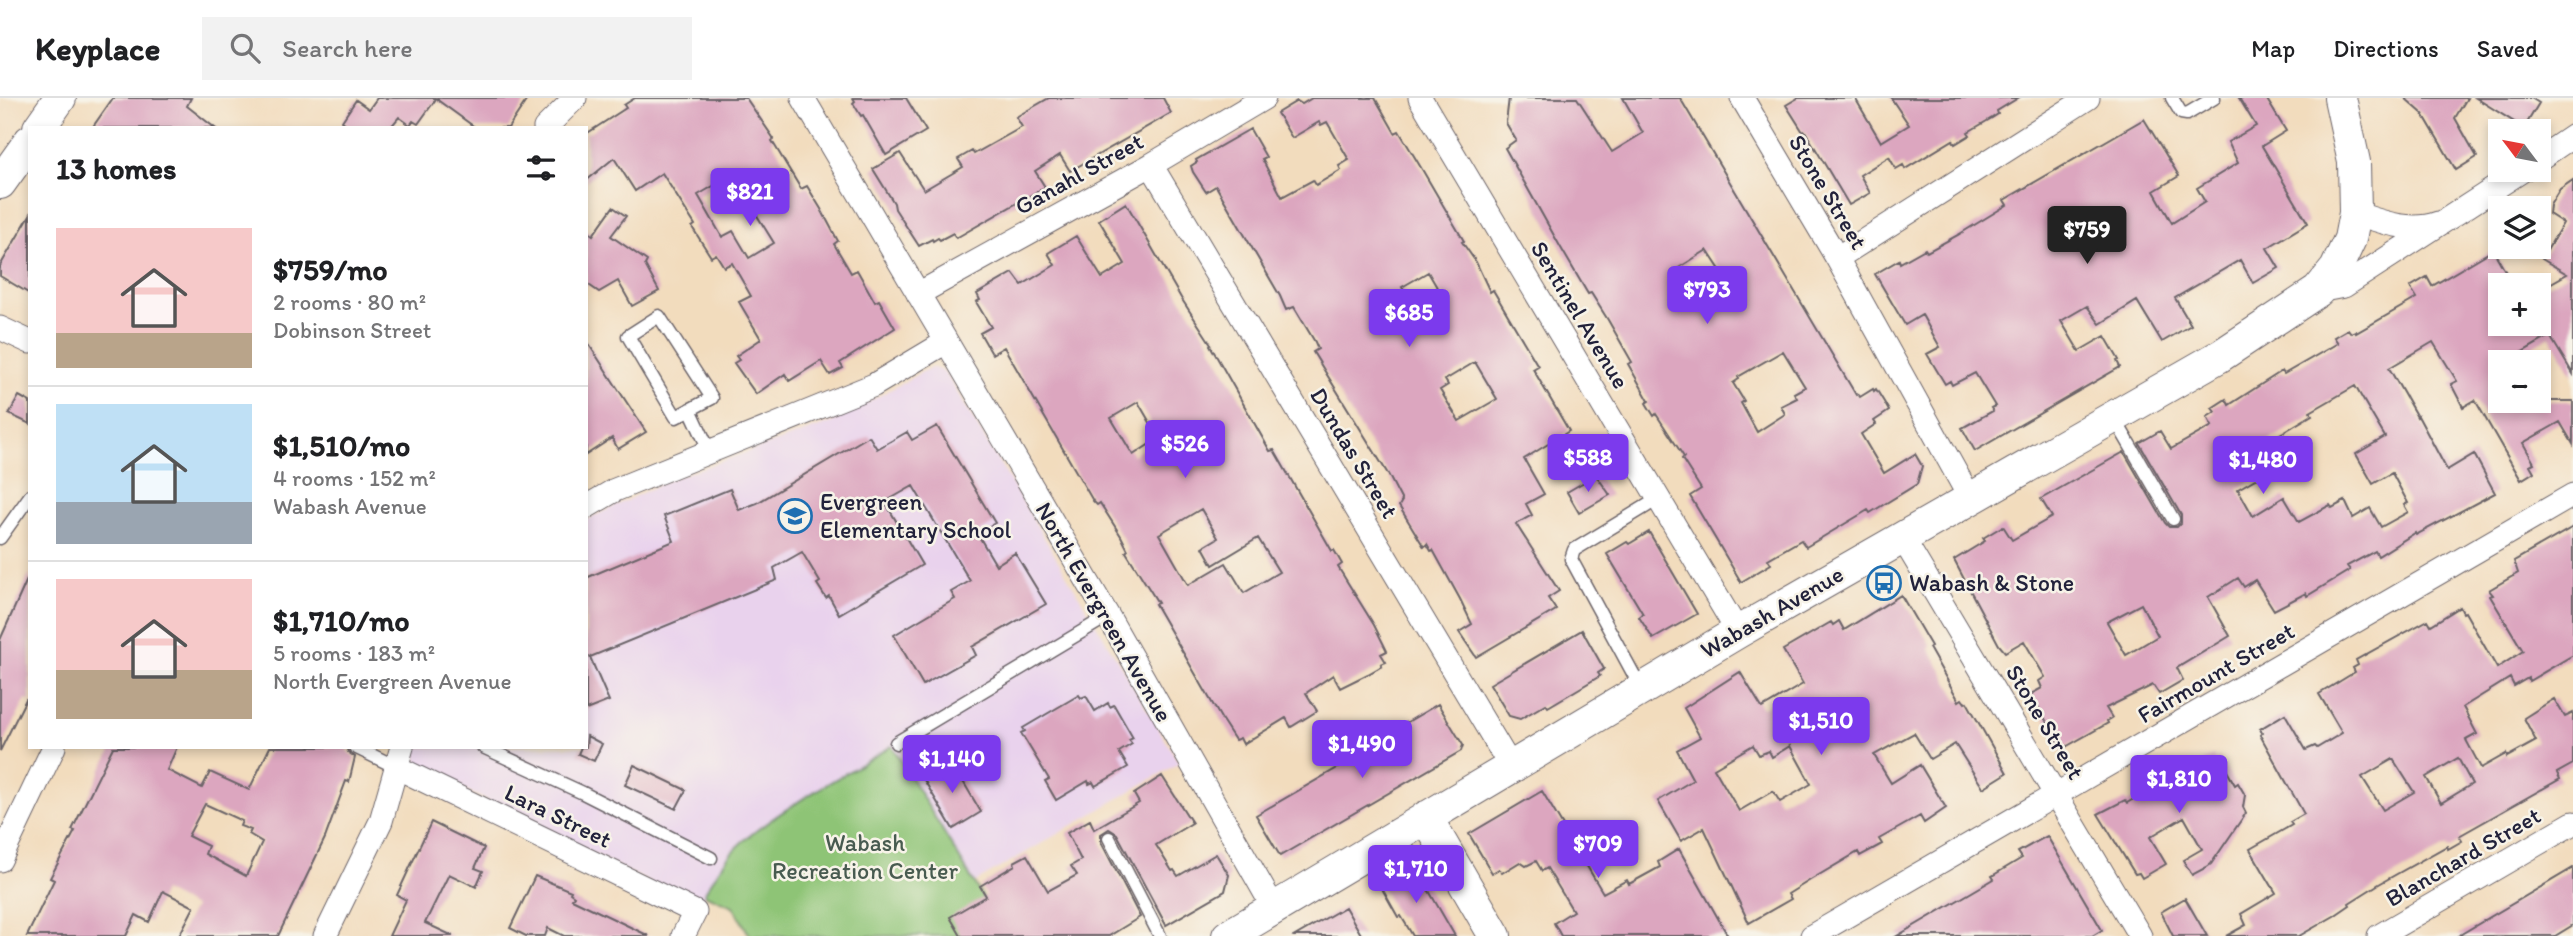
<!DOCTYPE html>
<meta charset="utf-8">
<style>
body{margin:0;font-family:Itim,sans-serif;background:#f2f2f2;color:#202124;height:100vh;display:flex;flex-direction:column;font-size:26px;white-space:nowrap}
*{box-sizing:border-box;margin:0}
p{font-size:23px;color:#757577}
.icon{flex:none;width:38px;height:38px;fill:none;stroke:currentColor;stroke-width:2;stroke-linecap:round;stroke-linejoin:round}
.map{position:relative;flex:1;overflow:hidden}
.drawer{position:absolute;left:28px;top:28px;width:560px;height:623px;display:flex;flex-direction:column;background:#fff;border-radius:0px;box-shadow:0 4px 10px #0003}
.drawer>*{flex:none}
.needle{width:46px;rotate:302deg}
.tools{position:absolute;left:2488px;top:21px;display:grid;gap:14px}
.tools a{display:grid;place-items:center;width:63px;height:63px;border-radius:0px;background:#fff;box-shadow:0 4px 10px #0003;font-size:35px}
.price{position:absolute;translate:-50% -60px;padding:0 16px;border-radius:7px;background:#7c3aed;color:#fff;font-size:23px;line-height:46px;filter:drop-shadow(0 2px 4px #0008)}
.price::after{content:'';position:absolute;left:50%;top:42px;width:21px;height:16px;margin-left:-10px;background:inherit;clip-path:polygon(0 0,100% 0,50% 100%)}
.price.current{background:#222;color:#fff}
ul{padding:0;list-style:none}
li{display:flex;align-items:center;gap:21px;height:175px;padding:0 28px}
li+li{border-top:2px solid #e0e0e0}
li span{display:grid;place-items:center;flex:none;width:196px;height:140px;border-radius:0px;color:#555}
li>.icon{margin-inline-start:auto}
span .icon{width:84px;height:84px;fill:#fffc;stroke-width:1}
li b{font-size:30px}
h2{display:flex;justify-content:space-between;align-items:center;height:84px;padding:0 28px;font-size:30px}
header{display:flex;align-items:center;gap:42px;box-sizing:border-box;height:98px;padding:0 35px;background:#fff;border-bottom:2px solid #e0e0e0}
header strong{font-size:33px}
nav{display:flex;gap:38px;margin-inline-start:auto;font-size:24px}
.search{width:490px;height:63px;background:#f2f2f2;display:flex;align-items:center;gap:18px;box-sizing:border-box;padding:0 24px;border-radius:0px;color:#757577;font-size:26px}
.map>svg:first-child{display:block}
</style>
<header>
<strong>Keyplace</strong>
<div class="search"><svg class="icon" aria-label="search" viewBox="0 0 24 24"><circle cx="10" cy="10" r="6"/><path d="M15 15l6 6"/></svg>Search here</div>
<nav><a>Map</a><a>Directions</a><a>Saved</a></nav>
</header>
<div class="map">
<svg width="2573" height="838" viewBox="0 0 2573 838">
<rect width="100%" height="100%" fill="#f7f3e8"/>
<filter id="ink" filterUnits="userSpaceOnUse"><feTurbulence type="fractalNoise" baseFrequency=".0143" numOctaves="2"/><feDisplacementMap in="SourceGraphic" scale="14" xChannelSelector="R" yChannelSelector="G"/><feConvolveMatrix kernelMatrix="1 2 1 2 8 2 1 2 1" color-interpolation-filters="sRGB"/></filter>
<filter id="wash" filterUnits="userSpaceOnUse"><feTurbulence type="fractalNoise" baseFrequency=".00686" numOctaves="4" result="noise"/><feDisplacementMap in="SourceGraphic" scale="28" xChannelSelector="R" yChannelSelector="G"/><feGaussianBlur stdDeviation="1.57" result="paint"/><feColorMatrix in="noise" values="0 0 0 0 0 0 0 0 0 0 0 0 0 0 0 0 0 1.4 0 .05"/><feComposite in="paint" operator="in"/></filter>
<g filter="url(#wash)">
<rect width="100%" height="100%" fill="#f2dcbd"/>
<path fill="#e9d2ed" d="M931,269L945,274L1179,665L974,785L892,649L721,768L697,808L418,668L414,649H586V422L671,381L833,324Z"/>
<path fill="#8ec476" stroke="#587358" stroke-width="2" d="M892,648L1006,838H750L733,808L704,796C715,778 726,758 742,744C783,709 844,677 892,648Z"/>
<g id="blocks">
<path fill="#dca6bf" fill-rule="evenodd" d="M113,0H191L187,8L215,30H92Z
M377,0H528L508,30H476L436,1L418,26L413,23L410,27L399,19L390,30H351L342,23L356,2L369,11Z
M635,0H746L774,41L772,43L801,91L807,88L821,111L838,143L834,146L851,175L857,172L875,204L879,202L895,230L840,265L843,270L830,277L821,263L789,283L785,276L756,296L734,265L739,262L736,258L761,241L739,204L751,198L732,165L724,169L716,156L711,159L692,129L695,127L662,75L635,93L614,60L586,83V36L626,10L624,7ZM732,77L774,145L749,160L733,133L722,139L698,97Z
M853,0H906L926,33L886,57L863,17L861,18L853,5L855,3Z
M1049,0H1163L1171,15L1070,73L1060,57L1035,73L1045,89L956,140L953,135L940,142L938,140L933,143L932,141L919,148L895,111L894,105L873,71L900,55L924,92L963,69L958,61L972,53L974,56L1022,29L1016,19Z
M1312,0H1375L1395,35L1399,33L1423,73L1464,143L1462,144L1476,164L1490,194L1493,192L1538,268L1533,271L1569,333L1524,361L1544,396L1526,406L1532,417L1516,426L1559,493L1548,500L1556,512L1476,559L1459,534L1472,526L1460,501L1433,452L1431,453L1427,446L1424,449L1399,408L1402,403L1388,376L1313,254L1318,251L1315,244L1294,209L1286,212L1280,198L1216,88L1206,94L1193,74L1191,68L1197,64L1196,62L1250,31L1266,59L1262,61L1282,99L1313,82L1316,87L1341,72L1339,68L1349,62L1327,24L1321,27L1319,24L1292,40L1277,15L1297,3L1302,6ZM1428,174L1448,208L1421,223L1402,189ZM1475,264L1497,301L1459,323L1440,292L1448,287L1445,282Z
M1509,0H1577L1612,54L1643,35L1623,0H1680L1856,297L1858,296L1860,299L1873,291L1874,293L1876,291L1884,304L1889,313L1874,323L1876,326L1861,336L1884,375L1915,356L1922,368L1917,386L1870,415L1868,412L1806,449L1801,442L1768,461L1771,466L1741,484L1690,398L1701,391L1682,361L1684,359L1656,316L1654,318L1646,305L1649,303L1628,266L1632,264L1608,222L1591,195L1588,196L1561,150L1505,50L1516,42L1506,25ZM1707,152L1732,190L1699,209L1677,171ZM1783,253L1805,289L1794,295L1797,300L1781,308L1785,316L1757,334L1741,305L1744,303L1733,285L1739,281L1738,279Z
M1798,0H1855L1881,44L1909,27L1891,0H2018L1997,13L1998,16L1992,20L1968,34L1970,37L1955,46L1953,42L1905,71L1903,67L1896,71L1889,59L1860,77L1870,95L1849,107L1805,33L1803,34L1786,7Z
M2239,0H2266L2286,33L2262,48L2308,125L2267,150L2279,170L2253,185L2240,162L2175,200L2191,227L2162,244L2137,203L2100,226L2087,208L2061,223L2079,253L2105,238L2119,262L2117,263L2120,269L1975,353L1962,330L1993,313L1991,310L1995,308L1975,275L1952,287L1950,283L1945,286L1927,256L1940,249L1922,217L1905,227L1875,176L1899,162L1900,165L1925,151L1927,154L1958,137L2007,107L2004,102L2144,21L2179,78L2154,93L2172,125L2205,104L2197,90L2238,65L2228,44L2256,28Z
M2405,0H2467L2455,20L2477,59L2456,72L2423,16Z
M2476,0H2531L2539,5L2524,30Z
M2573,82V276L2550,238L2505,264H2501V303H2573V346L2560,324L2523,345L2534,365L2530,367L2534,374L2521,382L2475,302L2463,309L2451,286L2457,283L2433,244L2389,270L2417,319L2418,318L2447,372L2474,356L2495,395L2416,437L2415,435L2378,458L2375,453L2347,468L2350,472L2307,498L2306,495L2274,512L2255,482L2244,489L2238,480L2208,499L2230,538L2177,570L2183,582L2159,596L2153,587L2106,610L2112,620L2107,623L2108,625L2062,651L2031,596L2042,590L2039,583L2045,579L2024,543L2005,554L1999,547L1954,462L1985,443L1983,440L2003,428L2012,442L2052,419L2041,401L2124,354L2165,425L2169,429H2177L2181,425V417L2139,345L2160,333L2171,351L2212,328L2207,319L2215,314L2212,310L2226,301L2229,307L2282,273L2284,276L2338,245L2334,239L2348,231L2351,235L2355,233L2356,235L2417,200L2410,189L2427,179L2432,188L2493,152L2508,178L2501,183V226H2539V192L2567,176L2542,161L2563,125L2549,116L2550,107L2560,91ZM2355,288L2385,339L2356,356L2373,386L2392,375L2408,405L2404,407L2408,414L2381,429L2370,410L2353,420L2345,403L2332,410L2330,407L2299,424L2284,399L2253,418L2238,391L2274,370L2260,348L2312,317L2310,314ZM2141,506L2158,538L2126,557L2107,524Z
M1126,105L1181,200L1211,246L1210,247L1270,353L1274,352L1332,453L1334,452L1342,466L1338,469L1374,527L1387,553L1381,556L1386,564L1381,566L1382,568L1368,576L1340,590L1333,577L1306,595L1317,613L1291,629L1286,620L1243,646L1240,640L1235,642L1222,622L1155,506L1158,505L1126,454L1128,452L1121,438L1100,405L1097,407L1093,403L1004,249L992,256L980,235L991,229L976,204L980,202L977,196L1013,175L1022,187L1055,167L1048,155L1076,138L1102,180L1125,166L1099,122ZM1138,304L1159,340L1133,357L1111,320ZM1201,411L1218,440L1203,449L1213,467L1258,440L1279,474L1244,495L1226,465L1188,487L1159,436Z
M613,109L626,118L611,138L647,163L645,167L659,193L632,208L618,183L599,194L586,185V132L593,137Z
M30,117V196L0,178V168Z
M586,242L646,334L618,351L612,340L586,357Z
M19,298L30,304V326L9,316Z
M937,328L995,425L977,435L996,467L1015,455L1046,506L972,549L976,557L923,587L894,537L955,501L951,494L970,483L913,388L885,404L922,467L839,516L829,498L826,500L817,486L820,484L802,454L774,470L777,482L590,559L609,603L586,612V480L674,443L664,418L730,391L739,412L757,405L869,338L877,351L907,334L912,342Z
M1596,377L1610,397L1579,415L1567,394Z
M2573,429V557L2529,583L2528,580L2514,588L2510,580L2463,609L2477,636L2466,642L2481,670L2506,656L2507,659L2536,643L2524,620L2554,601L2565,619L2573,615V666L2557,675L2560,681L2459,738L2462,743L2448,751L2447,748L2379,786L2349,805L2350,807L2334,818L2299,838H2226L2246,827L2241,816L2276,795L2250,751L2292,727L2290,724L2304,716L2260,637L2262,635L2260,631L2285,616L2306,652L2315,648L2317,650L2342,635L2319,596L2355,574L2353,570L2358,567L2356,562L2428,522L2431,527L2460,509L2463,515L2465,514L2497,570L2523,553L2490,498L2493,497L2489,492L2518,475L2514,463ZM2458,660L2472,686L2441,705L2426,679ZM2393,661L2414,694L2383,712L2362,679Z
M1649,434L1697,516L1653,541L1639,519L1643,516L1607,456L1627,444L1629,446Z
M30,475V603L26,601L0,653V542Z
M1901,497L1931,548L1929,550L1959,603L1962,601L1965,605L1967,604L2007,675L1983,690L1955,646L1930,661L1914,635L1874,657L1891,685L1920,667L1946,710L1924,725L1920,718L1879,741L1882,746L1860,758L1858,754L1812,781L1788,796L1791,801L1749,825L1704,730L1681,743L1658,703L1693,682L1677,652L1700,639L1684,610L1740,574L1762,610L1803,586L1783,552L1831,524L1833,527L1839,523L1844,532ZM1753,647L1759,657L1769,653L1772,659L1790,648L1811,686L1780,704L1773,693L1739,713L1714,670Z
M1582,532L1604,571L1598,575L1600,578L1548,609L1546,606L1520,621L1509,618L1490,586Z
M1079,597L1081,600L1086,598L1095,613L1108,605L1110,609L1114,607L1133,640L1129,642L1132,646L1119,654L1128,669L1095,688L1093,684L1089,686L1088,683L1056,702L1045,683L1049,681L1021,635L1025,633L1023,630Z
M1438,606L1463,647L1461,653L1280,758L1256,717L1379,646L1377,642Z
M587,638L602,646L594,663L578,656L581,649H586Z
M113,649H177L167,672L202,690L210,674L249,692L270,649H346L348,654L355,659L349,684L346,683L325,740L278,838H179L194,809L163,793L149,824L136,817L126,838H27L54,782L50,780L75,733L72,732ZM205,706L242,723L240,728L251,732L249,736L262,744L246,778L205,756L208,748L188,738Z
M2213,658L2215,662L2219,659L2235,687L2238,685L2245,697L2243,709L2246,715L2211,766L2207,769L2192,777L2183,762L2202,751L2184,719L2150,739L2166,766L2142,780L2139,775L2135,776L2098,716L2125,702L2127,705L2162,684L2158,678L2181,664L2188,673Z
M951,663L981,714L953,731L923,680Z
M634,667L686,692L676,711L625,687Z
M1162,678L1192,725L1156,747L1172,773L1174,772L1178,778L1216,756L1229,777L1225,793L1166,827L1117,736L1109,731L1101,736V744L1140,819L1109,838H961L950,819L986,798L980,788L1015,767L1014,764L1027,757L1048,793L1077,777L1071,768L1081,762L1067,735L1090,722L1094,731L1139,705L1134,696Z
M1542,693L1603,795L1627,782L1629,786L1660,769L1658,764L1679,751L1728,838H1561L1554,825L1573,813L1547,770L1542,773L1536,763L1526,768L1520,764L1502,775L1499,771L1492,775L1469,736Z
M431,724L484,750L475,770L483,773L476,789L449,776L425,825L453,838H389L406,802L397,797Z
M2047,738L2102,832L2092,838H1897L1994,781L1992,778L2022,760L2018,754Z
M1414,767L1455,838H1413L1401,818L1398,819L1380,787Z
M2573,770V827L2555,838H2458Z
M535,778L571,793L570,795L574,798L572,801L649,838H564L548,830L545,838H526L510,830Z
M2185,800L2207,838H2173L2161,814Z
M1345,809L1362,838H1295Z"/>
</g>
</g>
<g filter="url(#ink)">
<use href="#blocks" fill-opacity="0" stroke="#6b6368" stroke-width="2"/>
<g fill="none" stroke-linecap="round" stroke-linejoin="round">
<g stroke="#6b6368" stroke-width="15">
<path id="lane" d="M2172,0L2181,15L2187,16L2214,0
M659,218L712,300L676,319L628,238Z
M690,311L710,354
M2113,318L2173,421
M0,440L30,398
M1641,590L1571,461L1574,452L1658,401
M896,645L1108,518
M355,649L398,670
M483,649L583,695L711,760
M1109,740L1160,838"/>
</g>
<g stroke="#6b6368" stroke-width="25">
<path id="street" d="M803,0L1108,518L1275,812
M1420,0L1738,534
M1742,0L1837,160L1970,400
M545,30L575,0
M2539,61L2573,38
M1151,67L1511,669
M2355,115C2382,124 2410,135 2438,125
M1837,160L2088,0
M2318,193L2344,188L2523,72
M918,196L1151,67L1264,0
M0,230L30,244
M586,409L615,392L874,287L946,244
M1902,439L2140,838
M398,670L695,814L683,838
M0,762L54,649
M325,838L381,723L402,649
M1812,838L2573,397
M2379,838L2573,725"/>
</g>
<g stroke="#6b6368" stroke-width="34">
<path id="secondary" d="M39,30L60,0
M0,85L30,43
M1426,719L1495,838
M1228,838L1738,534L2220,258L2318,193L2336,171L2350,141L2355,115L2354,64L2340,0"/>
</g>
<use href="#lane" stroke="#fff" stroke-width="12"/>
<use href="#street" stroke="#fff" stroke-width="23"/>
<use href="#secondary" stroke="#fff" stroke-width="32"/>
</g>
</g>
<defs>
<g id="school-ring" transform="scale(1.75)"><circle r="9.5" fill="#f7f3e8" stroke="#1f6fb2" stroke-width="1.5"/><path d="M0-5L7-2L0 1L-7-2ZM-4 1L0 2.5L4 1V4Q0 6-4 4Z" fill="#1f6fb2"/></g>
<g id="bus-ring" transform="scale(1.75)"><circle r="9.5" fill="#f7f3e8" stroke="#1f6fb2" stroke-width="1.5"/><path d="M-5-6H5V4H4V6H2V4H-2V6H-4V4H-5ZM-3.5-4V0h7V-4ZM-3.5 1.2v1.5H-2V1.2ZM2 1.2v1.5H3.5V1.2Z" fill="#1f6fb2"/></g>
</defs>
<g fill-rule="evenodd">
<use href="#school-ring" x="795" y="418"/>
<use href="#bus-ring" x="1884" y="485"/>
</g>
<g text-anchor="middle" stroke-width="5" stroke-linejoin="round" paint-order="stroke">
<g font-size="24" fill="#22223b" stroke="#f7f3e8">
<text transform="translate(1079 76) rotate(-29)" y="8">Ganahl Street</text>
<text transform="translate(1828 94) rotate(59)" y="8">Stone Street</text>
<text transform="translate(1580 217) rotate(59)" y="8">Sentinel Avenue</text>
<text transform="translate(1354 355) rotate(59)" y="8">Dundas Street</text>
<text transform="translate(1104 514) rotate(60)" y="8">North Evergreen Avenue</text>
<text transform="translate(1772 514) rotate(-30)" y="8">Wabash Avenue</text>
<text transform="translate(2216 575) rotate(-30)" y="8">Fairmount Street</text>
<text transform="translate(2045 624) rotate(59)" y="8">Stone Street</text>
<text transform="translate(558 718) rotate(26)" y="8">Lara Street</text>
<text transform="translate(2463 759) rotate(-30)" y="8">Blanchard Street</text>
</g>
<g font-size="24" fill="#22223b" stroke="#f7f3e8" text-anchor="start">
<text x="820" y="412">Evergreen<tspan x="820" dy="28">Elementary School</tspan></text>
<text x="1909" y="493">Wabash &amp; Stone</text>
</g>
<g font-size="24" fill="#485b50" stroke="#f7f3e8">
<text x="865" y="753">Wabash<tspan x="865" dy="28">Recreation Center</tspan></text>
</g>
</g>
</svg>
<div class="tools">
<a><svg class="needle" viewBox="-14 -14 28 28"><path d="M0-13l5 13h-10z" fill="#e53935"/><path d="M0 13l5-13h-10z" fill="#757577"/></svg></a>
<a><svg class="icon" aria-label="layers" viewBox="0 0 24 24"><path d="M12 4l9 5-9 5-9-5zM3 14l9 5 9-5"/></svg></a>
<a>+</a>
<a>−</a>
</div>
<b class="price" style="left:750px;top:130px">$821</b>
<b class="price current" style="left:2087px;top:168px">$759</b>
<b class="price" style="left:1707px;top:228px">$793</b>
<b class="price" style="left:1409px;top:251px">$685</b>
<b class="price" style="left:1185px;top:382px">$526</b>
<b class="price" style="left:1588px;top:396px">$588</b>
<b class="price" style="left:2263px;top:398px">$1,480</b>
<b class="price" style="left:1821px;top:659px">$1,510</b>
<b class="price" style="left:1362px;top:682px">$1,490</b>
<b class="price" style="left:952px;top:697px">$1,140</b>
<b class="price" style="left:2179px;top:717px">$1,810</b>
<b class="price" style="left:1598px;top:782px">$709</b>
<b class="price" style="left:1416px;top:807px">$1,710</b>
<section class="drawer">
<h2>13 homes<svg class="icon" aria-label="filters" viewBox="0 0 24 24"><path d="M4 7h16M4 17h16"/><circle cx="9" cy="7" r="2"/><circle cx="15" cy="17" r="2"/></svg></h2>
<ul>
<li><span style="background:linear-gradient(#f6c9c9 75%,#b9a48a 0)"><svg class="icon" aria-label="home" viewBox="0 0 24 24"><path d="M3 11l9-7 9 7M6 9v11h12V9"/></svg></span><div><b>$759/mo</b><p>2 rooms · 80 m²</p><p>Dobinson Street</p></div></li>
<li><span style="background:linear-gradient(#bfe0f5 70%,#9aa5b1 0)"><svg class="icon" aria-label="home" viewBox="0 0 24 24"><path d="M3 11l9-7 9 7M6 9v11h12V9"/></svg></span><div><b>$1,510/mo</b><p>4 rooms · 152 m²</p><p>Wabash Avenue</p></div></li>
<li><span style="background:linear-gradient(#f6c9c9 65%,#b9a48a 0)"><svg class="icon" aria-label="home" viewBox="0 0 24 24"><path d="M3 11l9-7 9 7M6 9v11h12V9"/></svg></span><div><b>$1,710/mo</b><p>5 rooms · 183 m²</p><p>North Evergreen Avenue</p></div></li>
</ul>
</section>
</div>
